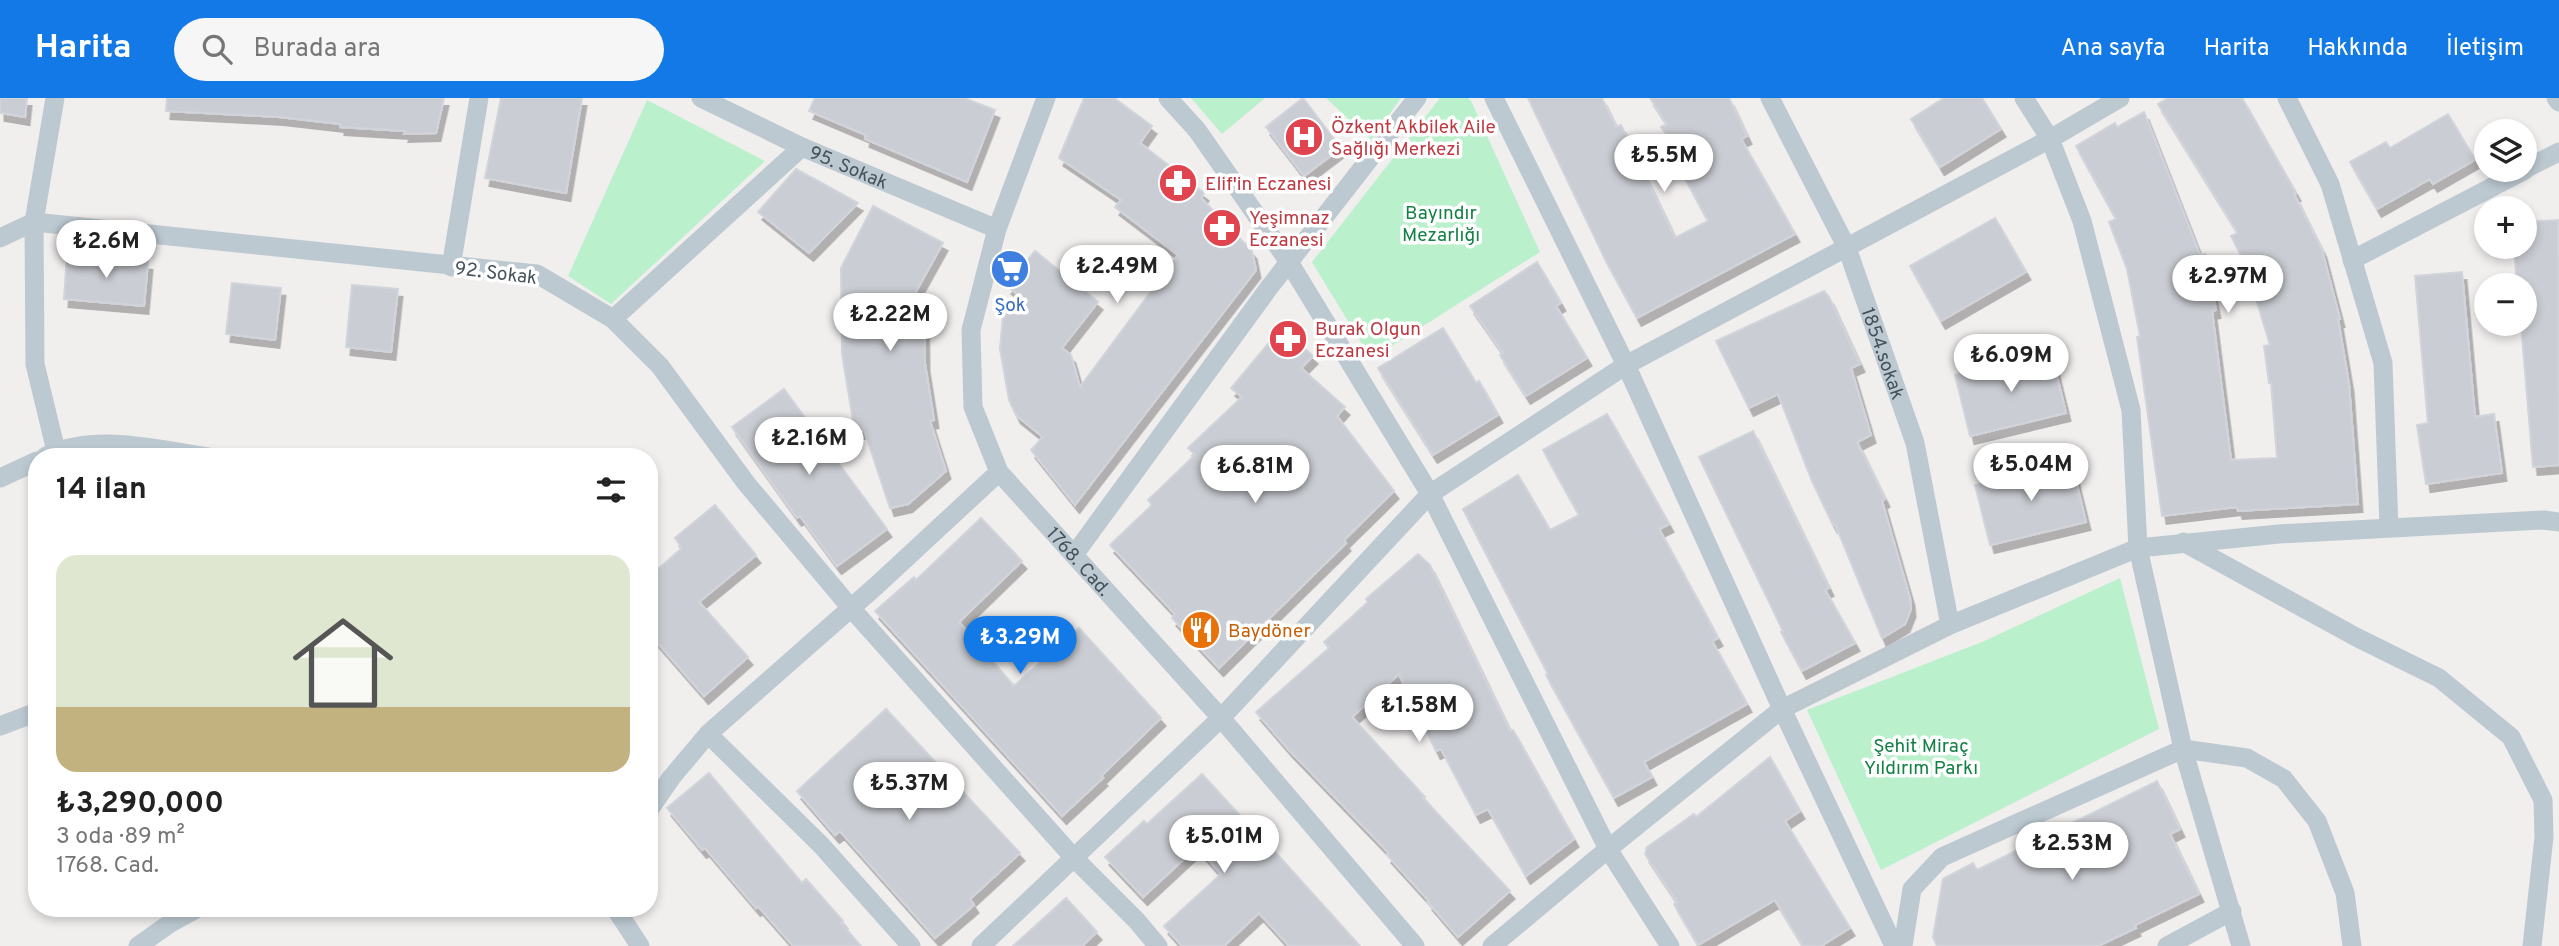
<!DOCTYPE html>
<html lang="tr">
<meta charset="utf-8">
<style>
body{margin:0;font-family:Overpass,sans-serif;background:#f6f6f6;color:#222;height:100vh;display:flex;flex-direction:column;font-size:26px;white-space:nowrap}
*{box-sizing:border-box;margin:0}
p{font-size:23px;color:#767676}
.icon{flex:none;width:38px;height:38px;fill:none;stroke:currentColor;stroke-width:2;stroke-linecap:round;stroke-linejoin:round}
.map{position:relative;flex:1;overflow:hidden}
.sheet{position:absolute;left:28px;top:350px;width:630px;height:469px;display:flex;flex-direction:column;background:#fff;border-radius:28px;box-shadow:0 4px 10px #0003}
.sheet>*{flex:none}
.fabs{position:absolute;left:2474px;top:21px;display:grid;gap:14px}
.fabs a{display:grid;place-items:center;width:63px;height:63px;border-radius:50%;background:#fff;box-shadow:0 4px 10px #0003;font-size:35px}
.price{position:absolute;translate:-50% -60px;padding:0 16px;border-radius:24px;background:#fff;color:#222;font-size:23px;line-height:46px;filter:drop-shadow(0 2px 4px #0008)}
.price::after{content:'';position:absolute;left:50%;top:42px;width:21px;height:16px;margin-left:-10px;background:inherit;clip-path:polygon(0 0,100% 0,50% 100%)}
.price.active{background:#1279e6;color:#fff}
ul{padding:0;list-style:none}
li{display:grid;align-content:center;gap:14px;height:371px;padding:0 28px}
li+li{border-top:2px solid #e0e0e0}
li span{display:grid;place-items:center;height:217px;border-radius:21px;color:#555}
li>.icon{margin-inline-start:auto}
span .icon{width:126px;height:126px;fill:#fffc;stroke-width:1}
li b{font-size:30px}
h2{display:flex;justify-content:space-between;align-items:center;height:84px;padding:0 28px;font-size:30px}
header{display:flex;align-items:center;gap:42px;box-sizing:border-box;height:98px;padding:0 35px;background:#1279e6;color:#fff}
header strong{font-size:33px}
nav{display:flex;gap:38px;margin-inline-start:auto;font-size:24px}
.search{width:490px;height:63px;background:#f6f6f6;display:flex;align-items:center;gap:18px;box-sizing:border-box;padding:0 24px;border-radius:38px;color:#767676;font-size:26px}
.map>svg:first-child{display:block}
</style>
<header>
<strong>Harita</strong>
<div class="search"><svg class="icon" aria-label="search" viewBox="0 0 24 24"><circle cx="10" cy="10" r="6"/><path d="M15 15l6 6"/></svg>Burada ara</div>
<nav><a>Ana sayfa</a><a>Harita</a><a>Hakkında</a><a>İletişim</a></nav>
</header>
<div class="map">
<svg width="2559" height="848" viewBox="0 0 2559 848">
<defs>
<filter id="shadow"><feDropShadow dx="4.5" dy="8" stdDeviation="0" flood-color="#0004"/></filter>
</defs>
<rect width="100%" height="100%" fill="#f1eeee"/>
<path fill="#baf0cc" d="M1191,0H1265L1222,36Z
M1326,0H1401L1371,42Z
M1440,0H1468L1471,3L1540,154L1371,261L1312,164Z
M647,2L765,63L611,206L568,178Z
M2120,480L2159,631L1881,772L1807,612L1982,544Z"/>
<path fill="#cacdd3" stroke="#d1d4da" stroke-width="2" filter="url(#shadow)" d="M0,0H27L25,19L0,15Z
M167,0H444L436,35L404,36L405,33L340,29V26L279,19L166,13Z
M501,0H582L566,95L485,80Z
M815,0H964L995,12L967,84L865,41L866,37L809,13Z
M1084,0H1114L1152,28L1140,45L1204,95L1201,100L1252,153L1256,172L1075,407L1031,352L1043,339L1016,317L1009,302L1000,251L1003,219L1020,198L1007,188L1035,153L1098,204L1062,250L1071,257L1080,289L1178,157L1115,109L1121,102L1059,60Z
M1303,0L1341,50L1304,78L1266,29Z
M1528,0H1602L1616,29L1621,27L1675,140L1708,123L1681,73L1689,69L1661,29L1667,26L1650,0H1729L1747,38L1741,41L1795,136L1637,220L1605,161Z
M1944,0H1982L2001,31L1940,69L1911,21Z
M2168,0H2242L2296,95L2294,96L2322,152L2340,221H2338L2349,286L2358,406L2238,413L2237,409L2162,418L2137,239L2140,238L2127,171L2109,124L2116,121L2076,48L2115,25L2117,29L2144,14L2200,157L2205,156L2216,212L2212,213L2231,362L2277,360L2271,285H2269L2264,248L2270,247L2253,191L2258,189L2231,138L2238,135L2158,6Z
M2448,16L2475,62L2433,86L2430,81L2377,111L2350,64L2386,44L2390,50Z
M796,71L858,105L809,155L758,114Z
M873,108L943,145L913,199L924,201L925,266L934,322L930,323L946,373L908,406L890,410L864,332L855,334L842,256L841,170Z
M1995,120L2026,174L1941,223L1910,168Z
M2558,122L2559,367L2533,369L2521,226H2525V187H2517L2514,149H2525V124Z
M67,157L148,164L144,208L64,201Z
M1537,164L1561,205L1556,208L1587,260L1526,298L1500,257L1503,255L1470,208Z
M2462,174L2475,319L2494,316L2502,375L2426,386L2417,327L2428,325L2415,178Z
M232,185L281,190L275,242L226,236Z
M352,187L398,191L391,254L346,249Z
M1824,193L1829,199L1860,266L1851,270L1871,337L1857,344L1885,401L1882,403L1910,500L1911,511L1905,526L1882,540L1835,426L1833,427L1812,383L1778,296L1749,310L1716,243Z
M1282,229L1313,258L1301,270L1345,309L1337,318L1394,393L1344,442L1346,445L1219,570L1172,520L1175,516L1110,447L1152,407L1148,402L1195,357L1188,350L1242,299L1231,290Z
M1443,230L1476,285L1479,283L1498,317L1433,357L1378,270Z
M2051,254L2066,315L1970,338L1955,277Z
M784,291L887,431L837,468L800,418L797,420L732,329Z
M1607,316L1669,426L1659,431L1718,540L1712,543L1747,606L1644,664L1652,679L1614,700L1546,577L1548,576L1463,411L1518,377L1550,432L1579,417L1543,352Z
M1753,333L1829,490L1825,492L1855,545L1802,573L1781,534L1783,533L1699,359Z
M2071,363L2086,424L1990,447L1975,387Z
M715,407L756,457L699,504L748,559L704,598L649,535V479L682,450L675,440Z
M981,420L1022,463L959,524L1014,588L1079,530L1161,620L1101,678L1103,680L1062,718L875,513L914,479L916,482Z
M1418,456L1430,467L1510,633L1513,632L1574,741L1526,778L1488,711L1476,717L1441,651L1436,653L1399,576L1352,619L1425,699L1423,700L1510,793L1458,839L1428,804L1429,803L1387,757L1389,755L1288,651L1256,614L1329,550L1324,544L1368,504L1366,501Z
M886,611L1020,755L970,801L974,807L935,840L840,733L835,737L797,693Z
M1770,659L1800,713L1785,723L1850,830L1821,848H1803L1775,802L1698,847L1674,806L1677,804L1645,756L1647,749L1694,716L1696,719Z
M709,675L802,785L806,781L843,823L841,825L861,848H793L758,808L756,810L705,750L702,752L667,710Z
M1202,676L1258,737L1259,736L1360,848H1289L1259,815L1224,848H1182L1164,828L1221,776L1197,749L1143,799L1105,759L1144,723L1147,726Z
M2157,683L2180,731L2170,736L2199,796L2135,827L2136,830L2098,848H1937L1933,839L1943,781L1973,765L1977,772Z
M1066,800L1097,834L1082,848H1013Z"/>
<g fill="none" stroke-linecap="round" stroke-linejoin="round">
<g stroke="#bdc9d1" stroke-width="19">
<path d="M55,0L34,124L35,266L56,353"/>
<path id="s1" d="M701,0L802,49L997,131"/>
<path id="s2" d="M1046,0L997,131L971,232L973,309L999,374L1221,620L1415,848"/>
<path d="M1168,0L1197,32L1289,164L1430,396L1608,751L1670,848"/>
<path d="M1494,0L1626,267L1782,611L1894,848"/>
<path id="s3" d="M1770,0L1847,150L1915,345L1950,527"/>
<path d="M2024,0L2050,41L2082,123L2131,312L2138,450L2183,651L2241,848"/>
<path d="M2287,0L2330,86L2383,265L2389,430"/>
<path d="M2556,0L2559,4"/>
<path d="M2525,71L2559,54"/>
<path d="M0,140L34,124L537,176L613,221L660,268L746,385L850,509L1074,760L1137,823L1158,848"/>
<path d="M2352,162L2525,72"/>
<path d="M451,169L479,0"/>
<path d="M613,221L802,49"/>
<path d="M46,358C95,335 157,351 208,359"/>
<path d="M0,380L37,363"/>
<path d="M2183,444L2356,539L2439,580L2511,639L2543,702L2544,739L2532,848"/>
<path d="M1074,457L1268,191L1417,0"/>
<path d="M0,628L37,614"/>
<path d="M708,636L821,747L911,848"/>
<path d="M649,712L671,680L708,636L876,488L999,374"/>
<path d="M615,810L640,848"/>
<path d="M138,848L169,826L198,810"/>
<path d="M981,848L1221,620L1430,396L1626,267L2050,41L2120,0"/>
<path d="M1492,848L1608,751L1782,611L1950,527L2138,450L2279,436L2544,422L2559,424"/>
<path d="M1903,848L1912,791L1942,759L2183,651L2247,660L2284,681L2317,723L2345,795L2352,848"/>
<path d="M2167,848L2232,813"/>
</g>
</g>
<defs>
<g id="hospital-disc" transform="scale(2.0125)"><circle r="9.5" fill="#e0444e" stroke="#fff"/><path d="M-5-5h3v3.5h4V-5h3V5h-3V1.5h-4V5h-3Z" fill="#fff"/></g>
<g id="pharmacy-disc" transform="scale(2.0125)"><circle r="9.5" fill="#e0444e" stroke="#fff"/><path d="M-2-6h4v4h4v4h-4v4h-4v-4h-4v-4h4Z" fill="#fff"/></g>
<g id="supermarket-disc" transform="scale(2.0125)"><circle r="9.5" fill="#3f7fe0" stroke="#fff"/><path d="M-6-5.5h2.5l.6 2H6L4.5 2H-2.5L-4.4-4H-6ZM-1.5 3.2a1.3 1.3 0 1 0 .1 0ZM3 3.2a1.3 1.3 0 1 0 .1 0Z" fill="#fff"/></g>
<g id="restaurant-disc" transform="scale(2.0125)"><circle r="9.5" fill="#e8710a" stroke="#fff"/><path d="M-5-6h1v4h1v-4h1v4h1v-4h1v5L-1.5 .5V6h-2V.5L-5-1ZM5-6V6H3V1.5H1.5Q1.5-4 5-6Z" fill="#fff"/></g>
</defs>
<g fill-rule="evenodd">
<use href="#hospital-disc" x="1304" y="39"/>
<use href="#pharmacy-disc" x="1178" y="85"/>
<use href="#pharmacy-disc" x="1222" y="130"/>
<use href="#supermarket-disc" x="1010" y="171"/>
<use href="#pharmacy-disc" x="1288" y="241"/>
<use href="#restaurant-disc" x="1201" y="532"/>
</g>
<g text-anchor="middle" stroke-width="7" stroke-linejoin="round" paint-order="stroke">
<g font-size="19" fill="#be3a42" stroke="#fff" text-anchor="start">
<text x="1331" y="35">Özkent Akbilek Aile<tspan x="1331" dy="22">Sağlığı Merkezi</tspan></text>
<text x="1205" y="92">Elif'in Eczanesi</text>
<text x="1249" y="126">Yeşimnaz<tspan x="1249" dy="22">Eczanesi</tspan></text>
<text x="1315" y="237">Burak Olgun<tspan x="1315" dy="22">Eczanesi</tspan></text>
</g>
<g font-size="19" fill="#45525c" stroke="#fff">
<text dy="7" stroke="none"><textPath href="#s1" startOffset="163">95. Sokak</textPath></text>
<text transform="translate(496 174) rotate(7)" y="7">92. Sokak</text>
<text dy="7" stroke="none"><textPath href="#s3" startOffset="280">1854.sokak</textPath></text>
<text dy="7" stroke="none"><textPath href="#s2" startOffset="511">1768. Cad.</textPath></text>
</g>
<g font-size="19" fill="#138044" stroke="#fff">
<text x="1441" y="121">Bayındır<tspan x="1441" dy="22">Mezarlığı</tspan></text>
<text x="1921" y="654">Şehit Miraç<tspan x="1921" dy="22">Yıldırım Parkı</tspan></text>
</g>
<g font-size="19" fill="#366cbe" stroke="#fff">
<text x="1010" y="213">Şok</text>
</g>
<g font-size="19" fill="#c56008" stroke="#fff" text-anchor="start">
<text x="1228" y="539">Baydöner</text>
</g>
</g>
</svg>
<div class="fabs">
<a><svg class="icon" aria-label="layers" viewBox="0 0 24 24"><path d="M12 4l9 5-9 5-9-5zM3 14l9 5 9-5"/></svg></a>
<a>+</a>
<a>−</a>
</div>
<b class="price" style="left:1664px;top:96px">₺5.5M</b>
<b class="price" style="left:106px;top:182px">₺2.6M</b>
<b class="price" style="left:1117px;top:207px">₺2.49M</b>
<b class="price" style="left:2228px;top:217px">₺2.97M</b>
<b class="price" style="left:890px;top:255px">₺2.22M</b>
<b class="price" style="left:2011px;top:296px">₺6.09M</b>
<b class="price" style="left:809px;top:379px">₺2.16M</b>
<b class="price" style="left:2031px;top:405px">₺5.04M</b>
<b class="price" style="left:1255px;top:407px">₺6.81M</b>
<b class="price active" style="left:1020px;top:578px">₺3.29M</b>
<b class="price" style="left:1419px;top:646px">₺1.58M</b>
<b class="price" style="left:909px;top:724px">₺5.37M</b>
<b class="price" style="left:1224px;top:777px">₺5.01M</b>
<b class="price" style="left:2072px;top:784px">₺2.53M</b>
<section class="sheet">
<h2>14 ilan<svg class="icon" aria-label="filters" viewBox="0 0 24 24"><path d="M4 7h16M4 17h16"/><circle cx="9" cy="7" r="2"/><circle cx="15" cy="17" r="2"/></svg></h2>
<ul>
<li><span style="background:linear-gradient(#dfe7d0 70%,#c2b280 0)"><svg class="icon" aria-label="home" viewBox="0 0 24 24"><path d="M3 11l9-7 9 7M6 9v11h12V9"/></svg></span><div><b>₺3,290,000</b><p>3 oda · 89 m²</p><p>1768. Cad.</p></div></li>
</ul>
</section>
</div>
